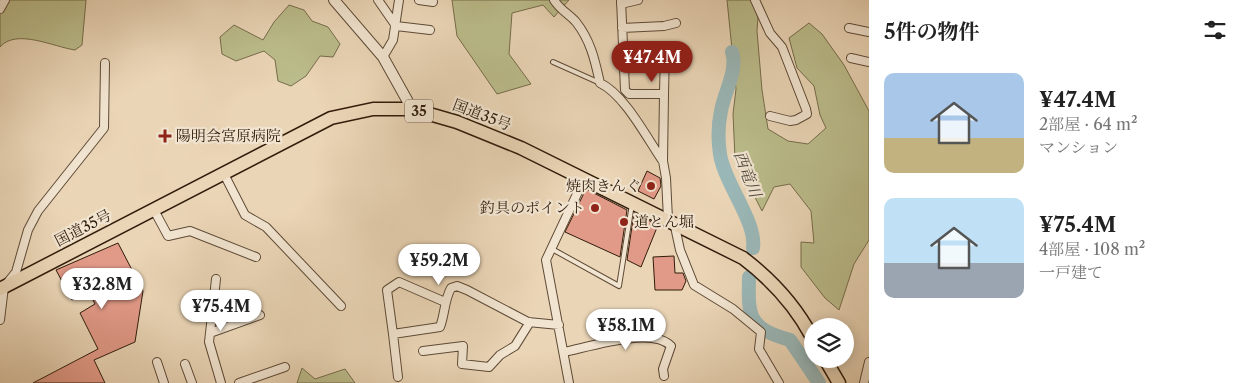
<!DOCTYPE html>
<html lang="ja">
<meta charset="utf-8">
<style>
body{margin:0;font-family:"Libre Caslon Text","Noto Serif JP",serif;background:#f6f6f6;color:#222;height:100vh;display:flex;flex-direction:column;font-size:19px;white-space:nowrap}
*{box-sizing:border-box;margin:0}
p{font-size:16px;color:#767676}
.icon{flex:none;width:28px;height:28px;fill:none;stroke:currentColor;stroke-width:2;stroke-linecap:round;stroke-linejoin:round}
.map{position:relative;flex:1;overflow:hidden}
.details{display:flex;flex-direction:column;background:#fff;width:375px}
.details>*{flex:none}
.fabs{position:absolute;left:804px;top:318px;display:grid;gap:10px}
.fabs a{display:grid;place-items:center;width:50px;height:50px;border-radius:50%;background:#fff;box-shadow:0 2px 12px #0003;font-size:25px}
.price{position:absolute;translate:-50% -42px;padding:0 11px;border-radius:18px;background:#fff;color:#222;font-size:16px;line-height:32px;filter:drop-shadow(0 1px 2px #0008)}
.price::after{content:'';position:absolute;left:50%;top:30px;width:15px;height:11px;margin-left:-8px;background:inherit;clip-path:polygon(0 0,100% 0,50% 100%)}
.price.active{background:#8f2418;color:#fff}
ul{padding:0;list-style:none}
li{display:flex;align-items:center;gap:15px;height:125px;padding:0 15px}
li span{display:grid;place-items:center;flex:none;width:140px;height:100px;border-radius:10px;color:#555}
li>.icon{margin-inline-start:auto}
span .icon{width:60px;height:60px;fill:#fffc;stroke-width:1}
li b{font-size:21px}
h2{display:flex;justify-content:space-between;align-items:center;height:60px;padding:0 15px;font-size:21px}
main{display:flex;flex:1;min-height:0}
.map>svg:first-child{display:block}
</style>
<main>
<div class="map">
<svg width="869" height="383" viewBox="0 0 869 383">
<rect width="100%" height="100%" fill="#ead5b6"/>
<filter id="stains"><feTurbulence type="fractalNoise" baseFrequency=".004" numOctaves="4"/><feColorMatrix values="0 0 0 0 .2 0 0 0 0 .09 0 0 0 0 .02 0 0 0 .5 -.17"/></filter>
<radialGradient id="worn" r=".72"><stop offset=".6" stop-color="#630" stop-opacity="0"/><stop offset="1" stop-color="#630" stop-opacity=".3"/></radialGradient>
<path fill="#bbbc8b" stroke="#766c4b" d="M0,0H86L82,45L75,50C54,47 16,28 0,47Z
M452,0H569L554,17L543,5L512,13L509,54L531,84L497,94L457,36Z
M727,0H751L758,17L757,31L762,90L768,129L788,141L808,144L826,128L820,115L814,86L797,68L789,38L809,23L822,34L844,65L869,111V240L854,264L839,310L825,298L801,267V242L814,243L811,211L790,184L774,187L762,211L735,158L733,114L736,89Z
M289,5L304,10L312,21L328,27L340,44L333,57L320,56L306,76L291,86L278,81L275,60L264,51L236,61L222,54L220,37L234,25L263,40L274,22Z
M302,368L315,379L345,369L355,383H297Z"/>
<g fill="none" stroke-linecap="round" stroke-linejoin="round">
<path stroke="#9ab7b7" stroke-width="14" d="M732,52C738,70 724,93 721,111C718,125 718,141 720,154C724,183 757,222 753,248
M749,277C748,317 748,328 790,340L819,383"/>
</g>
<path fill="#e29a88" stroke="#301c0b" d="M647,171L660,178L661,186L654,199L638,191Z
M586,189L627,210L620,257L565,232Z
M634,213L658,225L641,267L627,260Z
M118,243L143,291L135,342L94,360L105,383H33L98,349L80,313L95,304L89,292L72,300L56,270Z
M674,256L675,273H683L686,281L682,290H655L653,257Z"/>
<g fill="none" stroke-linecap="round" stroke-linejoin="round">
<g stroke="#5e4a36" stroke-width="6">
<path id="service" d="M553,62L600,83
M552,249L619,286L632,204"/>
</g>
<g stroke="#5e4a36" stroke-width="10">
<path id="minor" d="M378,0L396,26L430,30
M419,0L433,2
M554,0C560,10 569,14 576,22C591,41 595,61 600,83C624,94 647,138 662,160
M621,0L625,90L629,94H664L663,161L666,178L668,219
M755,0L770,33L782,47L806,109L807,114L796,120L790,121L770,116
M621,4L638,0
M0,9L5,0
M622,28L664,26L676,23
M849,28L869,32
M383,57L393,40L399,0
M851,58L869,62
M664,94L665,49
M224,174L245,215L266,227L341,306
M154,210L168,236L190,231L256,257
M674,222L680,250L694,285L733,309L761,332L759,349L779,383
M216,279L209,342L221,383
M0,320L4,287L16,272L28,230L38,211L104,128L105,63
M210,333L260,315
M393,334L387,290L399,282L445,302
M423,351L463,346L462,364L489,367L500,355L515,346L530,322
M564,352C589,347 652,326 671,346L663,369L664,376
M157,362L164,383
M185,364L192,383
M398,377L393,334L440,327C445,314 444,301 451,288L457,286L467,290L528,322L559,325
M239,383L285,367
M569,383L546,260L584,179
M864,383L869,362"/>
</g>
<g stroke="#5e4a36" stroke-width="12">
<path id="tertiary" d="M334,0L383,57L412,109"/>
</g>
<g stroke="#301c0b" stroke-width="15">
<path id="trunk" d="M0,289L331,118L373,109H412L457,122L521,148L743,258C772,280 795,305 812,337
M825,359L839,383"/>
</g>
<use href="#service" stroke="#f1e4d0" stroke-width="4"/>
<use href="#minor" stroke="#f1e4d0" stroke-width="8"/>
<use href="#tertiary" stroke="#f1e4d0" stroke-width="10"/>
<use href="#trunk" stroke="#ead5b6" stroke-width="12"/>
</g>
<g fill="#8f2418" stroke="#f1e4d0" stroke-width="2">
<path d="M162.5 128.5h5v5h5v5h-5v5h-5v-5h-5v-5h5z"/>
<circle cx="651" cy="186" r="5"/>
<circle cx="595" cy="208" r="5"/>
<circle cx="624" cy="222" r="5"/>
</g>
<g text-anchor="middle" stroke-width="4.5" stroke-linejoin="round" paint-order="stroke">
<rect fill="#f1e4d0" stroke="#6a5846" stroke-width="1" x="405" y="99.5" width="28" height="23" rx="4"/>
<g font-size="14" font-weight="bold" fill="#301c0b">
<text x="419" y="116">35</text>
</g>
<g font-size="15" fill="#301c0b" stroke="#f1e4d0">
<text transform="translate(482 115) rotate(21)" y="5">国道35号</text>
<text transform="translate(83 228) rotate(-27)" y="5">国道35号</text>
</g>
<g font-size="15" fill="#301c0b" stroke="#f1e4d0" text-anchor="start">
<text x="176" y="141">陽明会宮原病院</text>
<text x="641" y="191" text-anchor="end">焼肉きんぐ</text>
<text x="585" y="213" text-anchor="end">釣具のポイント</text>
<text x="634" y="227">道とん堀</text>
</g>
<g font-size="16" font-style="italic" fill="#504a3f" stroke="#f1e4d0">
<text transform="translate(748 174) rotate(69)" y="6">西竜川</text>
</g>
</g>
<rect width="100%" height="100%" filter="url(#stains)"/>
<rect width="100%" height="100%" fill="url(#worn)"/>
</svg>
<div class="fabs">
<a><svg class="icon" aria-label="layers" viewBox="0 0 24 24"><path d="M12 4l9 5-9 5-9-5zM3 14l9 5 9-5"/></svg></a>
</div>
<b class="price active" style="left:652px;top:83px">¥47.4M</b>
<b class="price" style="left:439px;top:286px">¥59.2M</b>
<b class="price" style="left:102px;top:310px">¥32.8M</b>
<b class="price" style="left:221px;top:332px">¥75.4M</b>
<b class="price" style="left:626px;top:351px">¥58.1M</b>
</div>
<section class="details">
<h2>5件の物件<svg class="icon" aria-label="filters" viewBox="0 0 24 24"><path d="M4 7h16M4 17h16"/><circle cx="9" cy="7" r="2"/><circle cx="15" cy="17" r="2"/></svg></h2>
<ul>
<li><span style="background:linear-gradient(#a9c7e8 65%,#c2b280 0)"><svg class="icon" aria-label="home" viewBox="0 0 24 24"><path d="M3 11l9-7 9 7M6 9v11h12V9"/></svg></span><div><b>¥47.4M</b><p>2部屋 · 64 m²</p><p>マンション</p></div></li>
<li><span style="background:linear-gradient(#bfe0f5 65%,#9aa5b1 0)"><svg class="icon" aria-label="home" viewBox="0 0 24 24"><path d="M3 11l9-7 9 7M6 9v11h12V9"/></svg></span><div><b>¥75.4M</b><p>4部屋 · 108 m²</p><p>一戸建て</p></div></li>
</ul>
</section>
</main>
